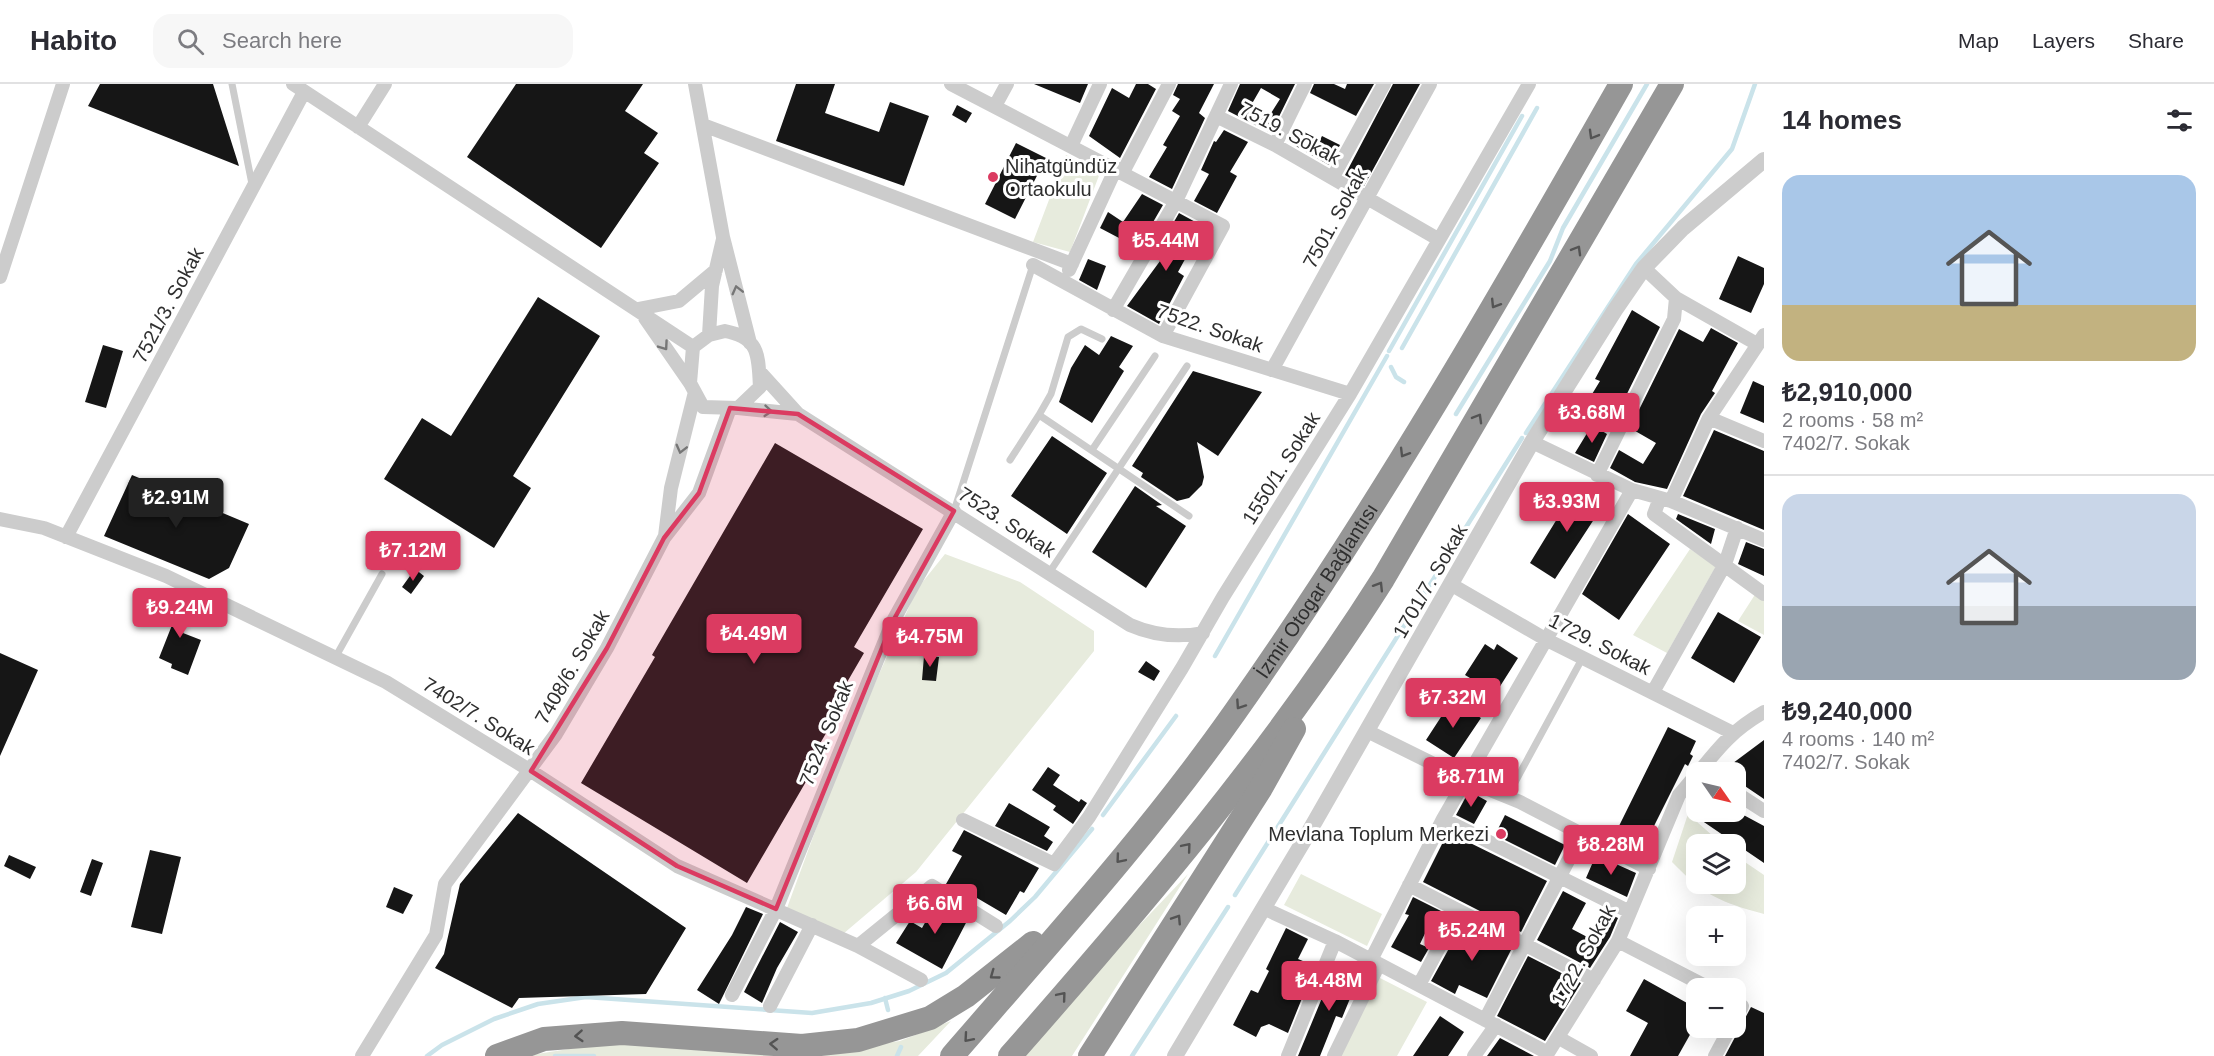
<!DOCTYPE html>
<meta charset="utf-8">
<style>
body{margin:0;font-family:Helvetica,sans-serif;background:#f7f7f7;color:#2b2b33;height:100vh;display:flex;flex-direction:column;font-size:22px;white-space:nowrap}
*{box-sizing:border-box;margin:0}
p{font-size:20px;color:#7c7c81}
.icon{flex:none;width:33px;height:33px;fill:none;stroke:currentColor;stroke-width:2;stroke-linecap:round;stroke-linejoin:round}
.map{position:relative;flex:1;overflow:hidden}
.side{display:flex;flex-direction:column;background:#fff;width:450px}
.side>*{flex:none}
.needle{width:39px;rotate:124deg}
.controls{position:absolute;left:1686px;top:678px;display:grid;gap:12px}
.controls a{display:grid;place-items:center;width:60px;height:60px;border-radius:12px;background:#fff;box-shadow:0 6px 24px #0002;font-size:30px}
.price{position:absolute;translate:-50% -51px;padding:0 14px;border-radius:6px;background:#db3b61;color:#fff;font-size:20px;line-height:39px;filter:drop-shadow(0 2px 3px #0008)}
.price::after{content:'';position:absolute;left:50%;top:36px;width:18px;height:14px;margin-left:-9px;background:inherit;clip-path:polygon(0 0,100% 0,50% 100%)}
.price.selected{background:#222;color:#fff}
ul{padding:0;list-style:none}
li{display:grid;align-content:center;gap:12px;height:318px;padding:0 18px}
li+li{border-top:2px solid #e1e1e2}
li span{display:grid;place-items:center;height:186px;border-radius:18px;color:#555}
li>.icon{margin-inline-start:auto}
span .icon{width:108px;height:108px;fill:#fffc;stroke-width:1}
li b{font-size:26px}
h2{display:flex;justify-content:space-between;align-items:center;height:72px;padding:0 18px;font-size:26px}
header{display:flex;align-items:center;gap:36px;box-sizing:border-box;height:84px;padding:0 30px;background:#fff;border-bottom:2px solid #e1e1e2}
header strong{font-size:28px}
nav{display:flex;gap:33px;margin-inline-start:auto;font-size:21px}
.search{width:420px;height:54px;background:#f7f7f7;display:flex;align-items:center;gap:15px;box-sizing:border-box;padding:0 21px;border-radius:18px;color:#7c7c81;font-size:22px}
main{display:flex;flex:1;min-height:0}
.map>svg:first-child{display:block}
</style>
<header>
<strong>Habito</strong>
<div class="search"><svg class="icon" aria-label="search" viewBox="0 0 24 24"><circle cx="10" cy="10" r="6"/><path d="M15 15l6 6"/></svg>Search here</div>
<nav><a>Map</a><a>Layers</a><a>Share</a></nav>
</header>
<main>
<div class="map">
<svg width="1764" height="972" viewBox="0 0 1764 972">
<rect width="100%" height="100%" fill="#fff"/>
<path fill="#e7ebdd" d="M1066,71L1100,89L1070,168L1033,158Z
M1690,465L1716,482L1667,569L1633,551Z
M945,470L1020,498L1094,547V567L916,788L843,850L787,824L841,677L876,597L917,505Z
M1756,509L1764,515V551L1738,537Z
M1688,730L1722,760H1696V800H1736V772L1764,791V830C1720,818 1705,812 1672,778Z
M1188,790L1072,972H1015Z
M1301,790L1382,830L1367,862L1284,821Z
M1378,893L1427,918L1397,972H1338Z
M951,937L918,972H524L620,957L822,968L900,957Z"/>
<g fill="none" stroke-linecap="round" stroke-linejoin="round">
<path stroke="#cae3ea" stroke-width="4.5" d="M1402,264L1537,24
M1389,267L1522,32
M1391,283L1396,293L1404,298
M1456,330L1550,177L1563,144L1647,0
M1526,349L1636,180L1732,65L1755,0
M1215,572L1387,272
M1103,731L1176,632
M1235,811L1522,354
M885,914L888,926
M427,972L442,961L494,935L538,920L586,913L812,929L871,919L909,907L946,889L1010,837L1035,813L1092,745
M555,972H594
M897,972L901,963
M1132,972L1228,823"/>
</g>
<path fill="#161616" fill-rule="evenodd" d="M100,0H213L239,82L88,22Z
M516,0H643L625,27L658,49L644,69L659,79L601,164L467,73Z
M796,0H835L825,29L879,48L890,18L929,32L904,102L776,57Z
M1034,0H1088L1080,19Z
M1136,0H1148L1156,5L1120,74L1089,52L1112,4L1129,14Z
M1178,0H1214L1199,29L1205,34L1172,105L1149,93L1167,63L1163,61L1180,32L1172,27L1180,15L1173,11Z
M1240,0H1295L1271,49L1228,27ZM1261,4L1280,15L1268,34L1250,23Z
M1314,0H1334L1345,5L1347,0H1374L1356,32L1310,9Z
M1393,0H1420L1364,102L1345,91Z
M957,21L972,29L966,39L952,31Z
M1294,43L1320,56L1322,52L1340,61L1329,81L1287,57Z
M1224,46L1248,58L1230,88L1237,92L1217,129L1194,117L1209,90L1201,86L1214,57L1216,58Z
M1016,59L1046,74L1015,135L985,120Z
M1142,110L1163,121L1138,164L1100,144L1108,128L1123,138Z
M1179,129L1199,140L1195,145L1200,148L1178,188L1184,192L1159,240L1127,222L1171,162L1163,157Z
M1738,172L1764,184V200L1751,229L1719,215Z
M1088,175L1106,182L1097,206L1079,196Z
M538,213L600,252L513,392L531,404L494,464L384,395L422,334L451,352Z
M1632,226L1660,243L1617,330L1609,325L1602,337L1583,325L1600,297L1595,295Z
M1711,244L1738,259L1712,307L1715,309L1701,330L1667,405L1635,398L1610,384L1619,366L1643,380L1656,359L1630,344L1679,245L1703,258Z
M1111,252L1133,262L1119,283L1124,287L1092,339L1059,318L1071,284L1085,261L1099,271Z
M103,261L123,267L106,324L85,318Z
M1193,287L1262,308L1218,372L1197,358L1204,393L1202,401L1189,414L1177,417L1141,393L1143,389L1132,382Z
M1753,297L1764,302V339L1740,329Z
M1592,341L1607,350L1594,378L1575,369Z
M1714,346L1764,367V446L1683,412Z
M1052,352L1107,389L1067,450L1011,412Z
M775,359L923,445L854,563L864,569L828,631L835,634L805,685L811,689L747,799L581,699L655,573L652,571Z
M132,391L249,440L229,484L209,495L104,452Z
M1135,402L1162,421L1156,422L1186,442L1146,504L1092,468Z
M1576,404L1604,420L1555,495L1530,479Z
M1628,430L1670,460L1619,536L1582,510Z
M1678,430L1715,445L1711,460L1676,435Z
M1746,458L1764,465V492L1738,480Z
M415,485L424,492L411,510L402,503Z
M172,514L193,523L183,549L201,556L188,591L171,584L172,580L159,574L174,536L165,532Z
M1718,528L1761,553L1734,599L1691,574Z
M1485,560L1494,566L1497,560L1518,574L1492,615L1472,602L1475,597L1465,591Z
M0,569L38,586L0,672Z
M924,572L939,573L936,597L922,596Z
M1146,577L1160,587L1154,597L1138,588Z
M1452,616L1481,634L1454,674L1426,656Z
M1668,643L1696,657L1690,670L1693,672L1688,682L1685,680L1646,758L1618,744Z
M1764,656V715L1736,696V688H1721Z
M1048,683L1060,691L1053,701L1079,718L1081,715L1087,719L1073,740L1053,726L1056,722L1032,706Z
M1469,707L1487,717L1474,740L1456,731Z
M1009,719L1050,743L1044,752L1053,758L1047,767L995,742Z
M1702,728H1738L1764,742V779L1698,734Z
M518,729L686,844L646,910L519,914L512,924L435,884L444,870L460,800Z
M1505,731L1565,761L1555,781L1495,751Z
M964,746L1039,784L1024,809L1020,807L1006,831L977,814L974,818L946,800L962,772L952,767Z
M1448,748L1547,797L1521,848L1423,798Z
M150,766L181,773L162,850L131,843Z
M9,771L36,783L30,795L4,782Z
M1596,771L1636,789L1627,813L1586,794Z
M92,775L103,779L91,812L80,808Z
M394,803L413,811L403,830L386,823Z
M1563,807L1586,819L1572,845L1591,855L1605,828L1618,834L1610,853L1590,884L1537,856Z
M1413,813L1447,830L1439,845L1429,841L1420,860L1429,864L1421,878L1391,863L1409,831L1405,830Z
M938,816L968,835L942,885L896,859L910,837L922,844Z
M746,823L763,830L719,920L697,906L732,851Z
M780,838L798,848L777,884L762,919L744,908Z
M1463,839L1512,864L1487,914L1459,901L1455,910L1431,897Z
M1286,844L1308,855L1298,875L1315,882L1288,949L1269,940L1261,943L1256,953L1233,941L1251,906L1258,909L1269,887L1266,885Z
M1528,872L1581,899L1545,957L1497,932Z
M1334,885L1358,895L1342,934L1336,932L1320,972H1298Z
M1644,895L1696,924V940L1678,972H1630L1648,939L1626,927Z
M1751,923L1764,929V972H1725Z
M1440,932L1464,948L1448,972H1413Z
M1500,954L1534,972H1487Z"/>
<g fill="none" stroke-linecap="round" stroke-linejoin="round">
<path stroke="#ccc" stroke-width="7" d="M232,0L252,100
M1039,331L1051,310L1068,253L1081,245L1102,255
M1092,366L1155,272
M1010,376L1039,331L1189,432
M954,427L1033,181
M1049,489L1187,282
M335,574L382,490
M1507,713L1583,573"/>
<path stroke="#ccc" stroke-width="14" d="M293,0L693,263
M695,0L723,153L750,259
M951,0L1223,142L1163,252
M995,22L1007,0
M1216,32L1275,61L1438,155
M703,41L1072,180
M358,43L385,0
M1275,61L1305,0
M1071,62L1100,0
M1123,88L1169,0
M1333,93L1384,0
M1033,181L1163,252L1350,310
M1644,184L1676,214L1757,260
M1069,186L1116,84
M0,193L63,0
M638,225L679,217L716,186
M1113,226L1176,117L1231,0
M645,234L690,299
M725,247C761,254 758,273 760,303L738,324L703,323L690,299L693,263L709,251Z
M709,251L712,202L723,155
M1272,286L1430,0
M759,287L798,330L1130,541C1153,551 1177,554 1203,549
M738,324L798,330
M1709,334L1764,357
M1532,358L1632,406L1671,417L1764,456
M1597,391L1674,235L1676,214
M1660,414L1654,430L1764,510
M1671,417L1709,334L1764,251
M0,435L44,444L166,492L386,598L531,687L677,782L858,862L921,896
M665,452L671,404L695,308
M66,453L304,8
M1452,501L1547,556L1733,649
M1653,608L1725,480L1737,444
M1367,647L1466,696L1520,718L1649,785
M1699,688C1720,662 1734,645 1764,628
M1736,709L1764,727
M1443,735L1630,828
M963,736L1054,780L1089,733L1182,584L1223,513L1350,310L1529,0
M1409,801L1594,896
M1263,824L1335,857L1548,969
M1618,857L1709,904
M858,862L932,802L996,842
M1371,876L1443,735L1632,406
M1419,901L1458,828
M732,911L776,825L893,537L954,427
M1736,918L1742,922L1736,934
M770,922L812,841
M1485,936L1582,750
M1559,954L1591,972
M362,972L436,851L445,800L556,650L607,564L664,454L699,409L730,324
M1288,972L1335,857
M1334,972L1379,880
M1474,972L1496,941
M1546,972L1618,857L1679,711L1696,691
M1715,972L1730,944"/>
<path stroke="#ccc" stroke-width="16" d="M1175,972L1306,753L1532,358L1615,226L1644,184L1683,144L1764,76"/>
<g stroke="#969696" stroke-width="24">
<path d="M497,972L544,955L622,949L802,962L858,956L930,934L966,912L1033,859"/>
<path id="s1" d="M952,972C1049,860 1150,749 1235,628C1377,427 1500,213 1621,0"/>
<path d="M1010,972C1143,821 1275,666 1383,495L1672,0"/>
<path d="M1090,972L1261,704L1294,645"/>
</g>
</g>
<defs><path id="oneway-chevron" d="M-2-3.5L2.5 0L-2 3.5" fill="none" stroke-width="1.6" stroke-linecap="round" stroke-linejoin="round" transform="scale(1.5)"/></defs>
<g stroke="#535353">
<use href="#oneway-chevron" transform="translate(1593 51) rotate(120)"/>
<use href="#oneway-chevron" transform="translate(1577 166) rotate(-60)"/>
<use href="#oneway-chevron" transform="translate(1495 220) rotate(122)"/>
<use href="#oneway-chevron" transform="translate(1478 334) rotate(-60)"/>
<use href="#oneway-chevron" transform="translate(1404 369) rotate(121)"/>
<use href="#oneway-chevron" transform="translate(1379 502) rotate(-58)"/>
<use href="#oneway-chevron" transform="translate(1240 621) rotate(124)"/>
<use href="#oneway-chevron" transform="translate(1187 763) rotate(-50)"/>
<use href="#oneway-chevron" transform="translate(1120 775) rotate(130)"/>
<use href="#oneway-chevron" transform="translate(1177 835) rotate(-57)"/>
<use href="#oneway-chevron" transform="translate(994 891) rotate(144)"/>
<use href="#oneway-chevron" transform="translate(1062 912) rotate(-50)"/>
<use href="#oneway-chevron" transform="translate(579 952) rotate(176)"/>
<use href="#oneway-chevron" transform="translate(968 954) rotate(131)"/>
<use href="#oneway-chevron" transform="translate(774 960) rotate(-177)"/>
</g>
<g stroke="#767676">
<use href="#oneway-chevron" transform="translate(737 206) rotate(-104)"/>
<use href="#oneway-chevron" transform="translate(664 262) rotate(55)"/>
<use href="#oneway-chevron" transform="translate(768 327) rotate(5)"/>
<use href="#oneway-chevron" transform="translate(681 365) rotate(104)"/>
</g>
<path fill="#db3b61" fill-opacity="0.2" stroke="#db3b61" stroke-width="4.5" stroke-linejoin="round" d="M730,324L798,330L954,427L893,537L776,825L677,782L531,687L607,564L664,454L699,409Z"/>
<g fill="#db3b61" stroke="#fff" stroke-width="2">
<circle cx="993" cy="93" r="6"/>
<circle cx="1501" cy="750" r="6"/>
</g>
<g text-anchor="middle" stroke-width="6" stroke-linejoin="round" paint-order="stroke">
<g font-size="20" fill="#2f2f2f" stroke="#fff">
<text transform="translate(1290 49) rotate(28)" y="7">7519. Sokak</text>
<text transform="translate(1335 134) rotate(-61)" y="7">7501. Sokak</text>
<text transform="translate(168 221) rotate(-62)" y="7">7521/3. Sokak</text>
<text transform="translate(1210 244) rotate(19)" y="7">7522. Sokak</text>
<text transform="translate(1281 384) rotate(-58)" y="7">1550/1. Sokak</text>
<text transform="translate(1007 438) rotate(33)" y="7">7523. Sokak</text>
<text transform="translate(1430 497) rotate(-60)" y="7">1701/7. Sokak</text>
<text dy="7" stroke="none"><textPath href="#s1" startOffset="592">İzmir Otogar Bağlantısı</textPath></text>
<text transform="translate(1600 560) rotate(27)" y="7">1729. Sokak</text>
<text transform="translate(572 583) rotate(-60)" y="7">7408/6. Sokak</text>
<text transform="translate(479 632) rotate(32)" y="7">7402/7. Sokak</text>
<text transform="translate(826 649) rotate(-68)" y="7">7524. Sokak</text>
<text transform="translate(1583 871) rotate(-61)" y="7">1722. Sokak</text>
</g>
<g font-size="20" fill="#2f2f2f" stroke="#fff" text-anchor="start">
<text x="1005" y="89">Nihatgündüz<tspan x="1005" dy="23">Ortaokulu</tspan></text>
<text x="1489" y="757" text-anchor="end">Mevlana Toplum Merkezi</text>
</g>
</g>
</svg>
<div class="controls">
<a><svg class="needle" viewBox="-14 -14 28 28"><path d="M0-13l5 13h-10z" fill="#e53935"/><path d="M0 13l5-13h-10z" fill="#7c7c81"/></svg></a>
<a><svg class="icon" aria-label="layers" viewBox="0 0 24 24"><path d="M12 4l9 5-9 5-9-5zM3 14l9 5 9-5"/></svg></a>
<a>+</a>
<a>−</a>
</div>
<b class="price" style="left:1166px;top:188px">₺5.44M</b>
<b class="price" style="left:1592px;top:360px">₺3.68M</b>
<b class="price selected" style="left:176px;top:445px">₺2.91M</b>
<b class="price" style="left:1567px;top:449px">₺3.93M</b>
<b class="price" style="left:413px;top:498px">₺7.12M</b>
<b class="price" style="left:180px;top:555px">₺9.24M</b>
<b class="price" style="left:754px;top:581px">₺4.49M</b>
<b class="price" style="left:930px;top:584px">₺4.75M</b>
<b class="price" style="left:1453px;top:645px">₺7.32M</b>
<b class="price" style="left:1471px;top:724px">₺8.71M</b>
<b class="price" style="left:1611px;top:792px">₺8.28M</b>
<b class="price" style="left:935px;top:851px">₺6.6M</b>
<b class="price" style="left:1472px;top:878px">₺5.24M</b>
<b class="price" style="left:1329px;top:928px">₺4.48M</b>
</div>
<section class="side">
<h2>14 homes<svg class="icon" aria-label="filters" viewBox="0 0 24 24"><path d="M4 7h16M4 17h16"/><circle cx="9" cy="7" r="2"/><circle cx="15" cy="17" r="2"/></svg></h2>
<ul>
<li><span style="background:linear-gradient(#a9c7e8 70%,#c2b280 0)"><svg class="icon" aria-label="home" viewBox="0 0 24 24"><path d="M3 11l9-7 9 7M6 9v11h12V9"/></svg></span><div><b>₺2,910,000</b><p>2 rooms · 58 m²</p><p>7402/7. Sokak</p></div></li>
<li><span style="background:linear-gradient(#c9d6e8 60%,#9aa5b1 0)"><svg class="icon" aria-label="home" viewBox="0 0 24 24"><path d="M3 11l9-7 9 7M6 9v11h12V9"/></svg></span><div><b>₺9,240,000</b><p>4 rooms · 140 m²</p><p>7402/7. Sokak</p></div></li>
</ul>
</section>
</main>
